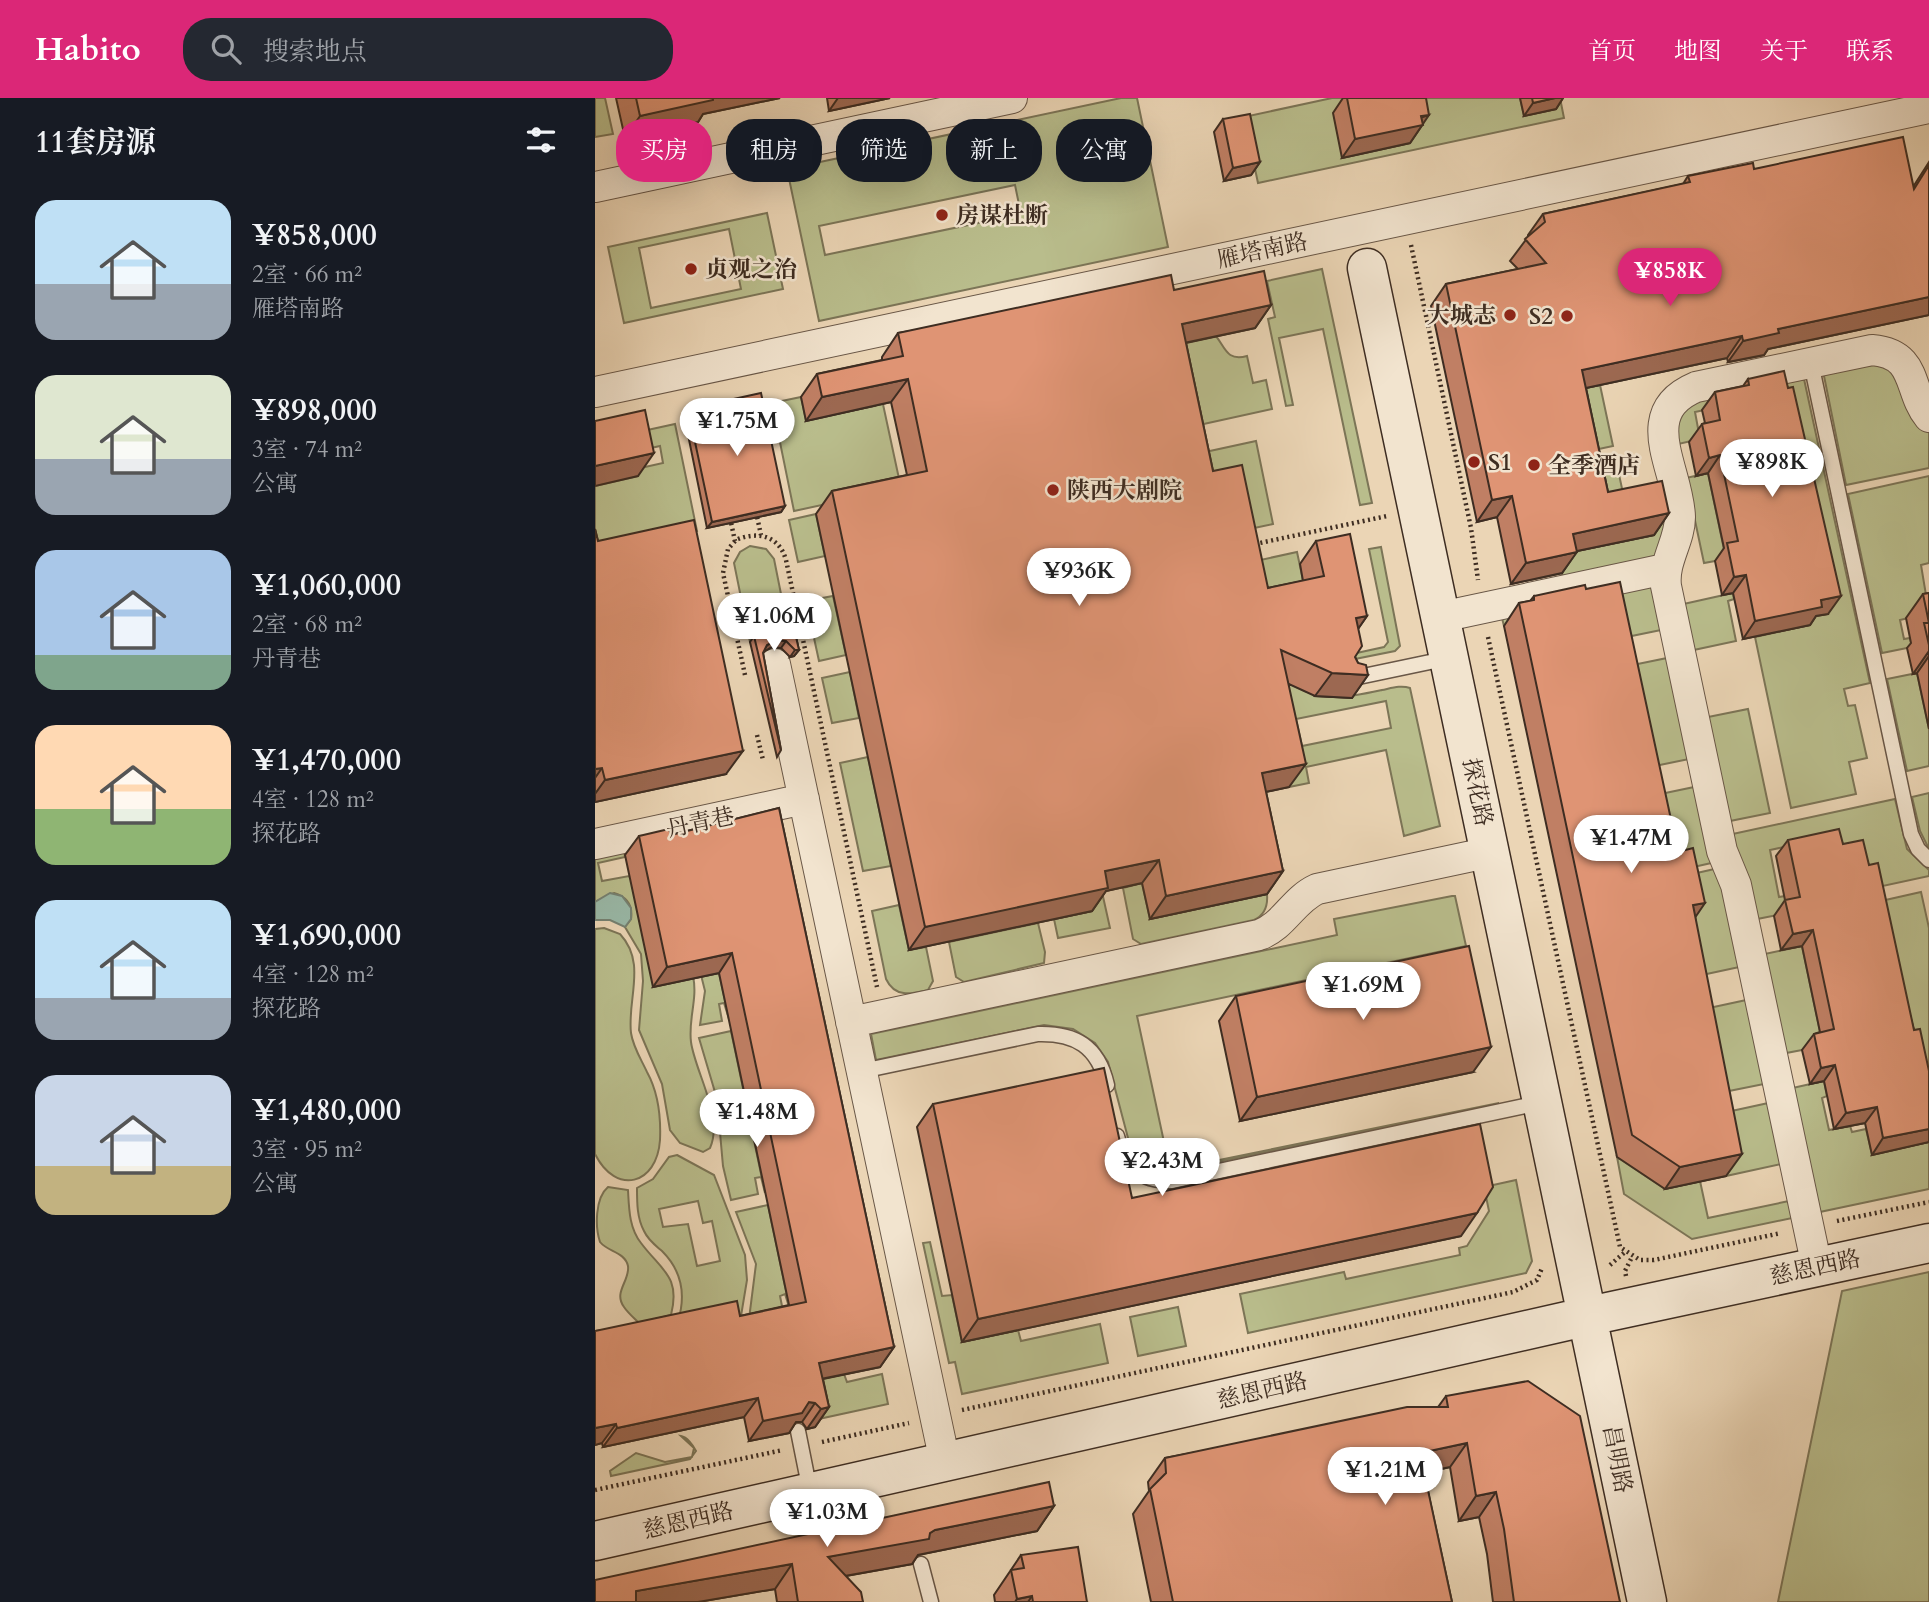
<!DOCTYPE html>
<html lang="zh">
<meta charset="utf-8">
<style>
body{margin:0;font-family:Cardo,"Noto Serif SC",serif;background:#242831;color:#f1f3f6;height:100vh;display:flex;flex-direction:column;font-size:26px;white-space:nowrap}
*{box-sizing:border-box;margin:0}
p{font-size:23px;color:#9ea1a6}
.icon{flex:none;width:38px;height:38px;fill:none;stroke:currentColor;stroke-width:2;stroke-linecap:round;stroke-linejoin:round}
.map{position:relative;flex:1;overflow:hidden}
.details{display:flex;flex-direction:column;background:#171b24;width:595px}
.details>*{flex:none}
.top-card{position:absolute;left:21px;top:21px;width:665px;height:63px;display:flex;gap:14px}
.price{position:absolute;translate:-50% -60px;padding:0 16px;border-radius:24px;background:#fff;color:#222;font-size:23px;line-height:46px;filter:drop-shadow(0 2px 4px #0008)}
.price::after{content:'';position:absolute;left:50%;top:42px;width:21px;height:16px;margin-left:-10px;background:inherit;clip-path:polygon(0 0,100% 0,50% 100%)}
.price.current{background:#db2777;color:#fff}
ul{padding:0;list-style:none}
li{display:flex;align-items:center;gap:21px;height:175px;padding:0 35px}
li span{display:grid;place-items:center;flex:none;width:196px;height:140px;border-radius:21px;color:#555}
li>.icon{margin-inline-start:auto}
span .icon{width:84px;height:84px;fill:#fffc;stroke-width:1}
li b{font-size:30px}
h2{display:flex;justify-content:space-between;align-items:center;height:84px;padding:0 35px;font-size:30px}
.chip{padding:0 24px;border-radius:28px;background:#171b24;box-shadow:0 7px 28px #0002;font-size:24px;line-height:63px}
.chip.current{background:#db2777;color:#fff}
header{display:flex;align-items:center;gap:42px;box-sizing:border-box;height:98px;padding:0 35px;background:#db2777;color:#fff}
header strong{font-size:33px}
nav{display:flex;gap:38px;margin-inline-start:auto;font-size:24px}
.search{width:490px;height:63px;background:#242831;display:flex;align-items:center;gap:18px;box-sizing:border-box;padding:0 24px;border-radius:28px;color:#9ea1a6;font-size:26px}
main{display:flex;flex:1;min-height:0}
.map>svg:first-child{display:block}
</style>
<header>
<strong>Habito</strong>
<div class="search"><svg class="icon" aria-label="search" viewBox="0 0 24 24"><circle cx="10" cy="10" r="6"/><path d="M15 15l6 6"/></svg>搜索地点</div>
<nav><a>首页</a><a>地图</a><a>关于</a><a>联系</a></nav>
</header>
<main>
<section class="details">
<h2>11套房源<svg class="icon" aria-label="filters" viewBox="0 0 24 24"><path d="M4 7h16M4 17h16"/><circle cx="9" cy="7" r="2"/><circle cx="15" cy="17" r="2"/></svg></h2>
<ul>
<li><span style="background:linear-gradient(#bfe0f5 60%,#9aa5b1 0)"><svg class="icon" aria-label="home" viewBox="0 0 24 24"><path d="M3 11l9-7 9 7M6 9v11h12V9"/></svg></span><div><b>¥858,000</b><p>2室 · 66 m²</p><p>雁塔南路</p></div></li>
<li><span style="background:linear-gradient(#dfe7d0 60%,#9aa5b1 0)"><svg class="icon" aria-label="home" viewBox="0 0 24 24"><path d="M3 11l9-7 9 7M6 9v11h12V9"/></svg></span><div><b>¥898,000</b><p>3室 · 74 m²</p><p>公寓</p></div></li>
<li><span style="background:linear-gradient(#a9c7e8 75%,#7fa58c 0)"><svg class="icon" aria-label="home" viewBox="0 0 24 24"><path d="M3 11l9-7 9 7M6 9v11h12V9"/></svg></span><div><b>¥1,060,000</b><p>2室 · 68 m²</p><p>丹青巷</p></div></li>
<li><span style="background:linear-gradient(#ffd9b3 60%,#8fb573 0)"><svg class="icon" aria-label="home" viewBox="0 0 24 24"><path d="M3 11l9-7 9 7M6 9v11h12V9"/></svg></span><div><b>¥1,470,000</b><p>4室 · 128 m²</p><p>探花路</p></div></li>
<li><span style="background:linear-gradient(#bfe0f5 70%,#9aa5b1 0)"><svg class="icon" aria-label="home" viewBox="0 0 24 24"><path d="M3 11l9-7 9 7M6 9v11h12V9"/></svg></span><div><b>¥1,690,000</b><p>4室 · 128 m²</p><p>探花路</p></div></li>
<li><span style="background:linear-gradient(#c9d6e8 65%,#c2b280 0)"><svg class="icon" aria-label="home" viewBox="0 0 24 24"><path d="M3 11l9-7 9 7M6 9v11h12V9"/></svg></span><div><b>¥1,480,000</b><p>3室 · 95 m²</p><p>公寓</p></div></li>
</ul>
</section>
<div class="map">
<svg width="1334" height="1504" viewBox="0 0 1334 1504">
<rect width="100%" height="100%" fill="#ebd5b5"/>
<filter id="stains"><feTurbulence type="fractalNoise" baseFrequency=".00286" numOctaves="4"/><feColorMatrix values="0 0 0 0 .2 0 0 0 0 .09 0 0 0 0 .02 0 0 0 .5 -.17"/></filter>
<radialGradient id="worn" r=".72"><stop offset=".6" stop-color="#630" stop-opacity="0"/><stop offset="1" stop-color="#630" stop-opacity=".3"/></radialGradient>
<path fill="#b9bd8c" stroke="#7c7557" stroke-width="2" fill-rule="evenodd" d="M0,0H10L18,36L0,39Z
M526,0H542L573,149L224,223L192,71ZM420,87L426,116L230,157L224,128Z
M737,0H925L929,18L965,0L969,20L663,85L649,19Z
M172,115L188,191L29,225L13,149ZM134,131L146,191L56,210L44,150Z
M727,171L777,405L765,407L728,231L684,240L698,307L691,308L673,221L680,219L672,183Z
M588,210C598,219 609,227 619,236C630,247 630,264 652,258L658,285L671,282L677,311L595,329Z
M1293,265L1334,330V370L1251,387L1229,278L1232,273Z
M1209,281L1275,585L1249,591L1253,608L1260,607L1272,660L1254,664L1261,696L1196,710L1160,539L1214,527L1142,305L1100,314L1105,341L1079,347L1086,307Z
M283,283L306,390L199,413L177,305L206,299L211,322L280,308Z
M1005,287L1018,348L985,355L972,294Z
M80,326L102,433L0,455V388L43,378L41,371L68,365L65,348L38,354L34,336Z
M661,343L678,426L640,434L601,356Z
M1020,358L1031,409L998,416L987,365Z
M1113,375L1131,461L1109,465L1091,380Z
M1334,378V465L1326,467L1334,515L1305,522L1309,541L1315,540L1317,549L1287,555L1253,396Z
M1052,404L1076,418L1064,459L969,484L963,457L1059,437Z
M221,416L230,458L203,464L194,422Z
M155,448L171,451L179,461L194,536L155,544L139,465L145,454Z
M786,449L805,548L800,553L745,564L699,588C729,605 755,599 787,592C797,590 806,587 815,590L845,728L809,738L791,652L711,669L714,685L694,689L647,466L702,454L722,548L748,558L789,549L793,544L774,451ZM791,603L796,630L707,648L701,621Z
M1058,487L1071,531L1017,542L1009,506L909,528L906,516Z
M1138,495L1139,501L1133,503L1141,543L1094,553L1084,507Z
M238,498L251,557L224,563L211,503Z
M1077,559L1099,660L1045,671L1023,570Z
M255,574L264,620L237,625L227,580Z
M1322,575L1334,631V668L1312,673L1292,581Z
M1153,611L1175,715L1130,724L1108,620Z
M273,659L296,768L268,773L245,665Z
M1104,688L1121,764L1067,776L1051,699Z
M1334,695V751L1325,733L1317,699Z
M1300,701L1312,751L1334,772V778L1274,791L1231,740L1175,752L1184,799L1190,798L1193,815L1157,822L1133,737Z
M29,753L30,759L3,765L7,783L34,778L98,878C103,901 93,921 96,944C100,974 129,1019 115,1050L108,1054L85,1045L75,1032L67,986L44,932L48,883L46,856L30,829L36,821C38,808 32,799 19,795L0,804V759Z
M1124,770L1149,868L1093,880L1084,779Z
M547,785L555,821L672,796C673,808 670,817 659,822L546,846L538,841L528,790Z
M507,794L515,830L463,840L459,821L497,813Z
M1326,794L1334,830V1017L1277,805Z
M857,798H860L871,848L542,918L575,1072L904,1005L566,1076L548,1070L538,1059L513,964L500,945L478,931L449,927L281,962L276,936L742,837L739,821Z
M304,807L314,852L331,849L338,883L333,892C316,896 300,900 291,881L277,813Z
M111,816L134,921L129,905L124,906L127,923L105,927L110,893L104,869Z
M443,825L450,854L449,865L369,884L361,879L354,844Z
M9,830L25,836C52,865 32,901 36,935C38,949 46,961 52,974C63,994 66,1019 65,1042C62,1087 21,1098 0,1056V831Z
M1207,848L1228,948L1186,956L1165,857Z
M1156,901L1174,985L1114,997L1100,913Z
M136,933L170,1095L166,1079L160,1080L163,1096L136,1102L128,1068L122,1001L104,940Z
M1229,983L1232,998L1227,1000L1234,1032L1255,1028L1257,1034L1271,1031L1277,1056L1334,1044V1091L1220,1115L1193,991Z
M1178,1004L1191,1065L1131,1078L1118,1017Z
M82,1057L119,1077L150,1157L152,1182L143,1236L83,1223C91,1197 87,1173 67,1153C60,1147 53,1142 49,1133C42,1120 42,1105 42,1090L58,1081L74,1059ZM103,1103L108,1125L117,1123L125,1163L102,1168L93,1126L68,1129L64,1111Z
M1022,1059L1070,1091L1105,1083L1113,1120L1199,1102L1202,1119L1097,1141L1029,1096Z
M921,1082L937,1163L931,1175L653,1235L645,1196L749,1174L751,1181L865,1157L864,1150L872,1148L894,1113L889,1089Z
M13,1089L33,1092C34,1110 34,1130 46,1145C66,1172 86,1178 76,1217L44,1225C39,1220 33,1215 29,1209C18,1194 35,1183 33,1168C30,1154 13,1154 5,1144C0,1129 0,1100 13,1089Z
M173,1107L195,1212L190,1196L185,1198L188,1213L154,1221L161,1166L141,1114Z
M335,1144L347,1198L357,1197L367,1244L423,1232L426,1243L505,1226L513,1265L367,1296L360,1264L354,1265L328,1145Z
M1334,1174V1504H1183L1247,1193Z
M583,1209L591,1248L543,1258L535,1219Z
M249,1276L252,1284L287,1276L293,1306L219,1322L211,1284Z
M86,1338C92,1339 98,1347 101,1353L95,1361L16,1378L15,1373L41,1355L70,1364L97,1359L99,1350Z"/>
<path fill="#99b9a8" stroke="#758172" stroke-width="2" d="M15,795L27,798L36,810V821L30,829L15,822H0V804Z"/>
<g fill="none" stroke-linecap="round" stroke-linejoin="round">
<g stroke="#695747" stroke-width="17">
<path id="lane" d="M1216,265L1316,736L1323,751L1334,762
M754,581L854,560
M267,973L443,936C480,935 503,948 512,987
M522,1038C529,1069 545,1083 577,1083L944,1005
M203,1333L215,1393
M326,1466L336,1504"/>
</g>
<g stroke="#695747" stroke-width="32">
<path id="street" d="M0,89L417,0
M0,294L1334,10
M846,519L1070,471
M180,566L350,1364
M0,746L209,701
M256,924L664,837C689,828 698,802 722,791L896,754
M1222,1169L1141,787L1127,753L1071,488C1068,463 1085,443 1085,419C1084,372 1039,315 1101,289L1277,252C1324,256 1312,292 1334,319"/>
</g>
<g stroke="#3e2d22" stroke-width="41">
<path id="secondary" d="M772,170L1052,1504
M0,1443L994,1218L1334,1145"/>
</g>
<path stroke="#3e2d22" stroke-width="4.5" stroke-dasharray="2 3.5" stroke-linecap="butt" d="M79,25L83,44
M816,147L876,430L883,482
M161,414L166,437
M135,420L140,443
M660,446L792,418
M893,539L1025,1149L1045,1162H1059L1186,1135
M150,577L128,475L133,451L141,442C162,433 184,437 191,462L282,889
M162,637L168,662
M1242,1123L1334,1104
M1015,1167L1030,1154
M1031,1178L1030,1173L1037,1159
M367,1312L918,1194L942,1182L947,1170
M227,1344L314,1325
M0,1392L188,1352"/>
<use href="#lane" stroke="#f2e4cf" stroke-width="14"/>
<use href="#street" stroke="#f2e4cf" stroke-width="30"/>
<use href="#secondary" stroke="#f2e4cf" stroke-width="38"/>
</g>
<path fill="#c07f64" stroke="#3e2d22" stroke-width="2" d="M21,0H185L108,16L103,24L30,40Z
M232,0H295L234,13Z
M748,0H831L828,26L815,45L747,60L738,15Z
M925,0H968L961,11L929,18Z
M628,21L665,64L656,77L629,83L619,34Z
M1334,64V217L1173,251L1169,257L1133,264L1132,260L991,290L1013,394L1074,415L1059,437L982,453L967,475L916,486L902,419L882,424L836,208L851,186L923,171L915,163L933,139V137L948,116L1088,86L1093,78L1159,71L1318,89Z
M579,192L676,207L660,230L591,245L618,373L673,490L708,483L705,466L721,443L772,518L763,531L760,559L763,565L773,577L757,600L720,598L694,586V689L671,694L688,773L672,796L555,821L547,785L511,793L497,813L314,852L221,416L237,393L312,377L296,304L211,323L206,299L222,276L287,262V259L303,235Z
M1153,281L1233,516L1221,518L1215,527L1148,541L1138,495L1127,497L1120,463L1129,450L1113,375L1101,378L1094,344L1107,326L1110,325L1107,312L1120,294L1148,288Z
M93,311L190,408L186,414L112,430L89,317Z
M0,431L3,443L131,676L0,704Z
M1334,495V631L1322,575L1318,576L1312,550L1316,545L1311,520L1328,496Z
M939,498L1083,754L1100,819L1131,1078L1070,1091L1022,1059L909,528L924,505L935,503Z
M199,530L204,552L199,558L195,559L186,550L177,549L169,553L168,555L186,652L182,659L155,544L159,538Z
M184,710L299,1249L285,1269L228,1281L234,1309L220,1329L212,1331L207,1324H201L194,1335L154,1343L149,1319L8,1349L7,1345L0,1347V1233L145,1218L194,1207L124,875L58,889L30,757L44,738L76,737Z
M1193,742L1248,746L1274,767L1319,932L1334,973V1044L1277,1057L1270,1025L1239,1031L1229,983L1215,986L1207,952L1219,936L1225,934L1207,848L1186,852L1179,818L1190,802L1181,758Z
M641,898L878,974L645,1023L624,923Z
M338,1006L537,1100L866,1138L367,1244L322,1029Z
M851,1298L1025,1504H898L892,1456L884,1419L864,1423L855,1369L829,1375L857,1504H556L538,1416L554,1393L553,1384L570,1360L843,1309Z
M459,1408L442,1433L323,1457L317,1466L251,1478L268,1504H182L180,1491L103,1504H0Z
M426,1457L492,1504H400L399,1497Z"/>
<path fill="#9c6851" stroke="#3e2d22" stroke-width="2" d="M114,0H185L108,16L103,24L30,40L45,18Z
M243,0H295L234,13Z
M960,0H968L961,11L929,18L938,5Z
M834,17L815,45L747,60L760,41Z
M665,64L656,77L629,83L638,70Z
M1334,199V217L1173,251L1169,257L1133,264L1148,243L1183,231Z
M676,207L660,230L570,249L587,226Z
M1147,238L1132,260L972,294L987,272Z
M313,281L296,304L211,323L227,299Z
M59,355L43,378L0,388V368Z
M1125,357L1113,375L1101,378L1114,360Z
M917,398L902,419L882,424L897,402Z
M190,408L186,414L112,430L117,424Z
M1074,415L1059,437L963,457L978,436Z
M982,454L967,475L916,486L931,465Z
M1151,477L1138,495L1127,497L1139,479Z
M1246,498L1233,516L1221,518L1215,527L1148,541L1160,523L1226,502Z
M772,518L756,541L761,520Z
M182,542L191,543L186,550L177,549L168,554L172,547Z
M200,552H204L199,558L195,559Z
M1334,553V558L1322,575L1318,576Z
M737,575L773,577L757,600L720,598Z
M148,653L131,676L0,704V696L10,682Z
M711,666L694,689L651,698L667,675Z
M7,670L0,680V671Z
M564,762L547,785L511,793L497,813L314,852L330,829L510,773Z
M688,773L672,796L555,821L571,798Z
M1110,805L1095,827L1098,807Z
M1218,832L1207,848L1186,852L1198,836Z
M137,855L124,875L58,889L72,869Z
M896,949L878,974L645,1023L662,999Z
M1240,967L1229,983L1215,986L1226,970Z
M1282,1009L1270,1025L1239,1031L1251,1015Z
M1334,1031V1044L1277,1057L1288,1040Z
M1147,1056L1131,1078L1070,1091L1085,1069Z
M882,1115L866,1138L367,1244L383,1221Z
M299,1249L285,1269L211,1284L224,1265Z
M163,1300L149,1319L8,1349L22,1330Z
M214,1304L220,1305L207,1324H201L194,1335L154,1343L168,1323Z
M234,1309L220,1329L212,1331L226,1311Z
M21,1326L7,1345L0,1347V1330Z
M872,1345L855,1369L808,1379L825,1355Z
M901,1394L884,1419L864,1423L881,1398Z
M459,1408L442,1433L323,1457L317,1466L216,1484L233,1459L335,1435L340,1432Z
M197,1466L180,1491L103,1504H33L41,1493Z
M437,1498L433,1504H420L422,1501Z"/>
<path fill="#df9474" stroke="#3e2d22" stroke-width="2" d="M41,0H118V2L45,18Z
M752,0H831L834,17L826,18L828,27L760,41Z
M937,0H960L938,5Z
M655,16L665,64L638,70L628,21Z
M1308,39L1319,91L1334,67V199L1183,231L1184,235L1148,243L1147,238L987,272L1013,394L1067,383L1074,415L978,436L982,454L931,465L917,398L897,402L851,186L951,165L930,141L950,124L948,116L1095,84L1093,78L1158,65L1159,71Z
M669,173L676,207L587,226L618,373L647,367L673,490L729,478L721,443L755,436L772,518L761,520L767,548L760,559L763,565L771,567L773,577L737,575L686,552L711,666L667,675L688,773L571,798L564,762L510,773L513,790L330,829L237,393L332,373L313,281L227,299L222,276L308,258L303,235L576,177L579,192Z
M1189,273L1193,290L1198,289L1246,498L1226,502L1227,509L1160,523L1151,477L1139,479L1132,445L1143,443L1125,357L1114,360L1107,326L1125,322L1120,294L1154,287L1153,281Z
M166,295L190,408L117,424L93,311Z
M50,312L59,355L0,368V323Z
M99,422L148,653L10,682L7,670L0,671V431L3,443Z
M1025,484L1083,754L1098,750L1110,805L1098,807L1147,1056L1085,1069L1037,1037L924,505L939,502V498L990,487L991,491Z
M1334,495V547L1329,525H1334L1328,496Z
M199,530L204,552H200L191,543L182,542L172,547L168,555L186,652L159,538Z
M184,710L299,1249L224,1265L234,1309L226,1311L220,1305L214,1304L207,1315L168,1323L163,1300L22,1330L21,1326L0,1330V1233L142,1203L145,1218L211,1204L137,855L72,869L44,738L74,731L76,737Z
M1244,731L1248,746L1268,742L1274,767L1283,765L1319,932L1325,931L1334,973V1031L1288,1040L1282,1009L1251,1015L1240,967L1226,970L1219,936L1239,931L1218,832L1198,836L1190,802L1205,799L1193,742Z
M874,848L896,949L662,999L641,898Z
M509,970L537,1100L885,1026L898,1089L882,1115L383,1221L338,1006Z
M933,1283L985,1318L1025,1504H919L909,1431L901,1394L881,1398L872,1345L825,1355L857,1504H578L555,1391L571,1375L570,1360L812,1309H853L851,1298Z
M454,1384L459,1408L340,1432L335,1435L334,1441L233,1459L266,1494L268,1504H203L197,1466L41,1493V1504H0V1482Z
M483,1449L492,1504H438L437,1498L422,1501L416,1472L429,1470L426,1457Z"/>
<g fill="#8f2418" stroke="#f2e4cf" stroke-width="2.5">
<circle cx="347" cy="117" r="7"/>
<circle cx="96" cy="171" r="7"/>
<circle cx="915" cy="217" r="7"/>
<circle cx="972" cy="218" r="7"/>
<circle cx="879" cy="364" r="7"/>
<circle cx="939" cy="367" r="7"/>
<circle cx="458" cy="392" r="7"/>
</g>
<g text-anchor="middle" stroke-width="5" stroke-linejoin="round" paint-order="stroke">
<g font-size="23" font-weight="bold" fill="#3e2d22" stroke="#f2e4cf" text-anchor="start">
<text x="361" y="125">房谋杜断</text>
<text x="110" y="179">贞观之治</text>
<text x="901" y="225" text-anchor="end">大城志</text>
<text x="958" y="226" text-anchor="end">S2</text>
<text x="893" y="372">S1</text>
<text x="953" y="375">全季酒店</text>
<text x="472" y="400">陕西大剧院</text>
</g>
<g font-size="23" fill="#3e2d22" stroke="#f2e4cf">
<text transform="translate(667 152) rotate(-12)" y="8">雁塔南路</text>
<text transform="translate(883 694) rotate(78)" y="8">探花路</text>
<text transform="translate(105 724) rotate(-12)" y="8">丹青巷</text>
<text transform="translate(1220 1169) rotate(-12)" y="8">慈恩西路</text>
<text transform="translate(667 1292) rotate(-13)" y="8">慈恩西路</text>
<text transform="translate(1023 1361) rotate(79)" y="8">昌明路</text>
<text transform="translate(93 1422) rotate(-13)" y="8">慈恩西路</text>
</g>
</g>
<rect width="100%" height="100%" filter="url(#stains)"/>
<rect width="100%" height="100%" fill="url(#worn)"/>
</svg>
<b class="price current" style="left:1075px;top:210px">¥858K</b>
<b class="price" style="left:142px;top:360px">¥1.75M</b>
<b class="price" style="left:1177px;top:401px">¥898K</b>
<b class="price" style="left:484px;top:510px">¥936K</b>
<b class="price" style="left:179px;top:555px">¥1.06M</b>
<b class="price" style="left:1036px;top:777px">¥1.47M</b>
<b class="price" style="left:768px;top:924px">¥1.69M</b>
<b class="price" style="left:162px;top:1051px">¥1.48M</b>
<b class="price" style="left:567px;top:1100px">¥2.43M</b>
<b class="price" style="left:790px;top:1409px">¥1.21M</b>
<b class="price" style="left:232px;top:1451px">¥1.03M</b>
<div class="top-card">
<a class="chip current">买房</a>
<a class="chip">租房</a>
<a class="chip">筛选</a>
<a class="chip">新上</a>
<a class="chip">公寓</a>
</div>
</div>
</main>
